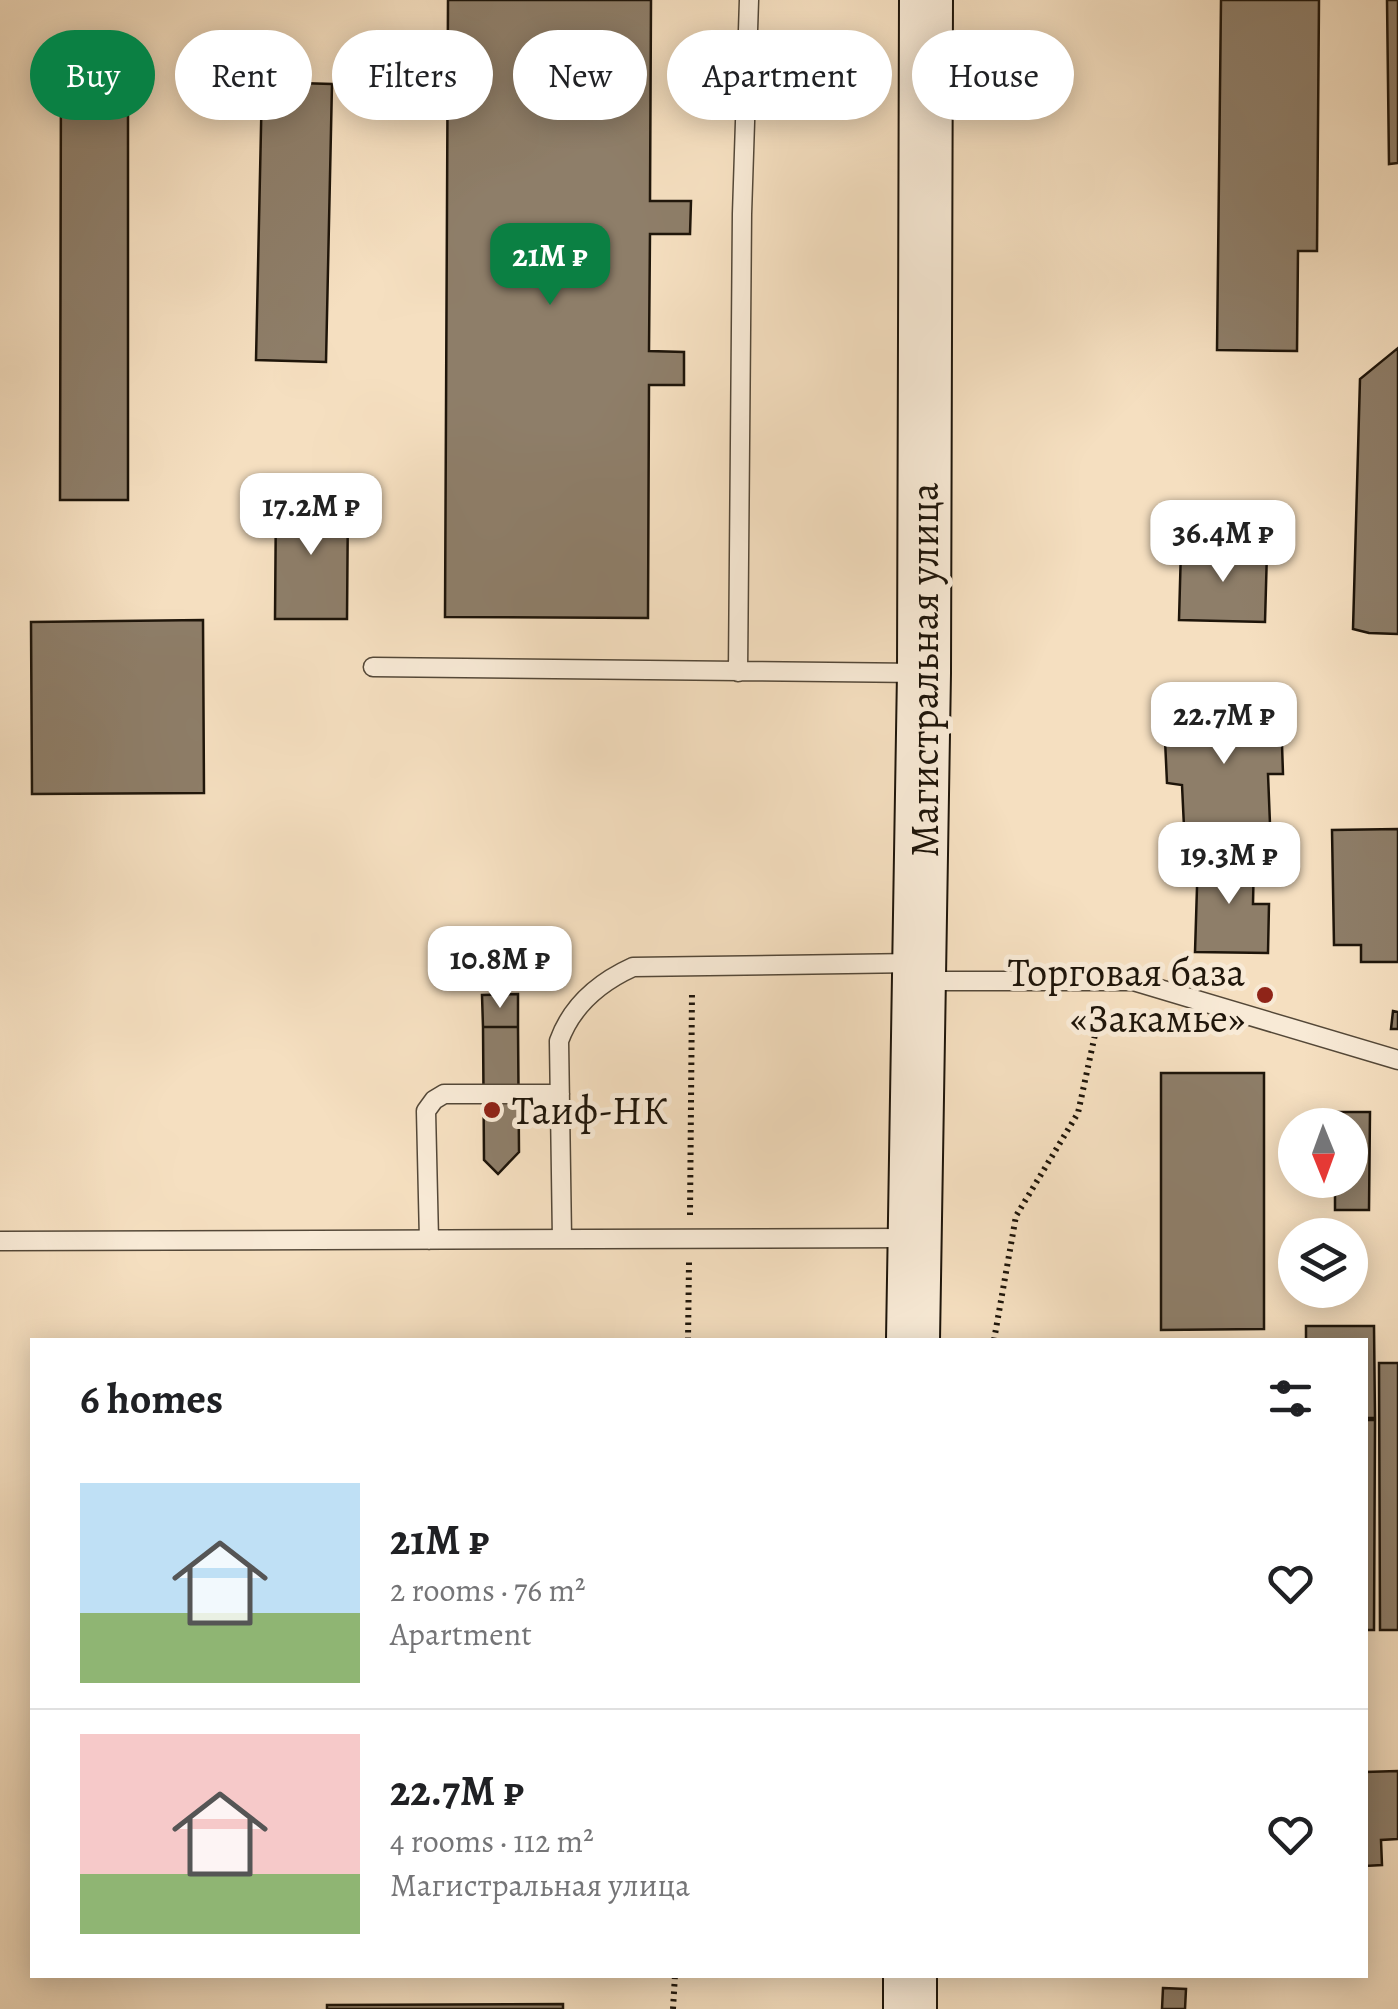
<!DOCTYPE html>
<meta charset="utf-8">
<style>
body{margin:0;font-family:Alegreya,serif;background:#f6f6f6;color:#202124;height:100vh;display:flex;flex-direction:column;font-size:38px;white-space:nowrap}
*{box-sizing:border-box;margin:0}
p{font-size:32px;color:#757577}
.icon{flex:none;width:55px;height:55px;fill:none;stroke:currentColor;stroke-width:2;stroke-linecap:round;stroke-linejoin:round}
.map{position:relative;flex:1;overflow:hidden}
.details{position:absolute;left:30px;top:1338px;width:1338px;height:640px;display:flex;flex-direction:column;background:#fff;border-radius:0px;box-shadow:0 5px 25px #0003}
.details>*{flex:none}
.hud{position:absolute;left:30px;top:30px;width:1340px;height:90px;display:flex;gap:20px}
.needle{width:65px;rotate:179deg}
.tools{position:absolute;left:1278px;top:1108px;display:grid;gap:20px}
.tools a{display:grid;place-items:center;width:90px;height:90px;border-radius:50%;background:#fff;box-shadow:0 5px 25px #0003;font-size:50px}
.price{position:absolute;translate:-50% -85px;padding:0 22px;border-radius:20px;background:#fff;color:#222;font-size:32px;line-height:65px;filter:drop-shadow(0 2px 5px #0008)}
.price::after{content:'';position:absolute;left:50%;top:60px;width:30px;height:22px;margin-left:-15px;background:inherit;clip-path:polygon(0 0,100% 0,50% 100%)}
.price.current{background:#0b8043;color:#fff}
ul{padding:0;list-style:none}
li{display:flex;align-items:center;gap:30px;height:250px;padding:0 50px}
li+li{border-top:2px solid #e0e0e0}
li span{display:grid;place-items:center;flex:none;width:280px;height:200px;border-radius:0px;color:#555}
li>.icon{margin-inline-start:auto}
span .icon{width:120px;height:120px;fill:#fffc;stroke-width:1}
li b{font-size:42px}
h2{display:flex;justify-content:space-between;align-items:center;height:120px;padding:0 50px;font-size:42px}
.tag{padding:0 35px;border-radius:45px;background:#fff;box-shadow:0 5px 25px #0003;font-size:35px;line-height:90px}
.tag.current{background:#0b8043;color:#fff}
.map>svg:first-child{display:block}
</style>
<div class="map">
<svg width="1398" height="2009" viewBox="0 0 1398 2009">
<rect width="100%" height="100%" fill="#f5dfc0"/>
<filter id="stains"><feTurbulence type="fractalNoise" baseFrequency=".002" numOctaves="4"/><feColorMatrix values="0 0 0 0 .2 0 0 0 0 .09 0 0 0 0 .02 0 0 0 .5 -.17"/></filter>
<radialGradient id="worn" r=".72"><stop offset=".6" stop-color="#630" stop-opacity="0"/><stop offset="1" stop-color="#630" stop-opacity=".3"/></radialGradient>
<path fill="#8e7e69" stroke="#1e150a" stroke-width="2.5" d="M448,0H651L650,201H691L690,234H650L649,351L684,352V385H649L648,618L445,617Z
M1221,0H1319L1317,251H1298L1297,351L1217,350Z
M1387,0H1398V163L1389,164Z
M61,59H128V500H60Z
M262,82L332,84L326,362L256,360Z
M1398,348V634L1369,633L1353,629L1360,379Z
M276,496L348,497L347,619H275Z
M1181,548L1267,551L1265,622L1179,620Z
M203,620L204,793L32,794L31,622Z
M1281,715L1283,774H1268L1270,824L1184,827L1182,785L1167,783L1164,718Z
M1398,829V962H1361V945H1334L1332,830Z
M1198,855L1254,856L1253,904H1269L1268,953L1195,952Z
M518,994V1027H483L482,995Z
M1393,1011L1398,1012V1029H1391Z
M483,1027H518L519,1152L498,1174L484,1160Z
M1161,1073H1264V1329L1161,1330Z
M1336,1112H1370L1369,1210H1335V1180H1350V1125H1336Z
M1306,1326H1374L1375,1418H1365V1340H1306Z
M1379,1363H1398V1630H1380Z
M1365,1420H1375L1374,1630H1365Z
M1398,1771V1839L1381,1840L1382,1865L1365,1866V1772Z
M1163,1988L1186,1989L1185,2009H1162Z
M563,2004V2009H327V2005Z"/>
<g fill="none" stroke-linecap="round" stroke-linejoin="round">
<g stroke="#544838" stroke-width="21">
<path id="lane" d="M373,667L919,673
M738,672L742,214L749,0
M924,981H1133L1398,1060
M562,1239L559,1041C572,1005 600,982 633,967L914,963
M429,1240L426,1111L434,1100L444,1094H560
M0,1241L909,1238"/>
</g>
<g stroke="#1e150a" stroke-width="56">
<path id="secondary" d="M913,1340L924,673L926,0
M910,2009V1975"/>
</g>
<path stroke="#1e150a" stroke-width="6" stroke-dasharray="2.5 5" stroke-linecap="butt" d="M690,1215L692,992
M688,1340L689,1262
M994,1340L1016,1216L1078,1113L1101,1007
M673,2009L675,1975"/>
<use href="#lane" stroke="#f8ead6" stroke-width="18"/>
<use href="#secondary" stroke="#f8ead6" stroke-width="52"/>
</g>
<g fill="#8f2418" stroke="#f8ead6" stroke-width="4">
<circle cx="1265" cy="995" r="10"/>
<circle cx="492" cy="1110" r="10"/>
</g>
<g text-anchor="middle" stroke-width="10" stroke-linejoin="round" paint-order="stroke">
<g font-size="40" fill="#1e150a" stroke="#f8ead6">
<text transform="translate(924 670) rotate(-90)" y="14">Магистральная улица</text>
</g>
<g font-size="40" fill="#1e150a" stroke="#f8ead6" text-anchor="end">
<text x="1245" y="986">Торговая база<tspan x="1245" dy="46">«Закамье»</tspan></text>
<text x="512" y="1124" text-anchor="start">Таиф-НК</text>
</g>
</g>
<rect width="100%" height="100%" filter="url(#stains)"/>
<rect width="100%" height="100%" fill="url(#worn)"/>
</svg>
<div class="tools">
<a><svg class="needle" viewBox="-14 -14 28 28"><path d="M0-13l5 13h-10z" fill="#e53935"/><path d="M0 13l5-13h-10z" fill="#757577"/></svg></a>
<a><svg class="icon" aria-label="layers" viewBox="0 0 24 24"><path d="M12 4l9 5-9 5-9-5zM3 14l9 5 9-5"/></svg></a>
</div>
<b class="price current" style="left:550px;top:308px">21M ₽</b>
<b class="price" style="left:311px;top:558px">17.2M ₽</b>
<b class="price" style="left:1223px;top:585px">36.4M ₽</b>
<b class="price" style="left:1224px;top:767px">22.7M ₽</b>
<b class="price" style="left:1229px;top:907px">19.3M ₽</b>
<b class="price" style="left:500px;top:1011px">10.8M ₽</b>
<div class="hud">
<a class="tag current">Buy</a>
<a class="tag">Rent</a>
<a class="tag">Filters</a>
<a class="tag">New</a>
<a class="tag">Apartment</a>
<a class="tag">House</a>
</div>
<section class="details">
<h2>6 homes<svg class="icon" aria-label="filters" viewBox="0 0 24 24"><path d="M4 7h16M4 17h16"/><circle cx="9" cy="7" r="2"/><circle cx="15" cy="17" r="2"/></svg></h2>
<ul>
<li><span style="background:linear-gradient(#bfe0f5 65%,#8fb573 0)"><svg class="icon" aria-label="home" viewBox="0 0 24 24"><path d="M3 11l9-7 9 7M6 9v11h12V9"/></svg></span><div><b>21M ₽</b><p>2 rooms · 76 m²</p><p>Apartment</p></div><svg class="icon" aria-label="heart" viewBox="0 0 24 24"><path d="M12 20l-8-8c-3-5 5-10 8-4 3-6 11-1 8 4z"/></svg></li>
<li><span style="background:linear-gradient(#f6c9c9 70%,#8fb573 0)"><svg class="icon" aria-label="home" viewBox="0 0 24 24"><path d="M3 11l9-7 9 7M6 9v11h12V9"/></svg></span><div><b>22.7M ₽</b><p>4 rooms · 112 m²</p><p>Магистральная улица</p></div><svg class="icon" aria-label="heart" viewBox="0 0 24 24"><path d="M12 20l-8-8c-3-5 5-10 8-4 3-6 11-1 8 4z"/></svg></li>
</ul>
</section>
</div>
